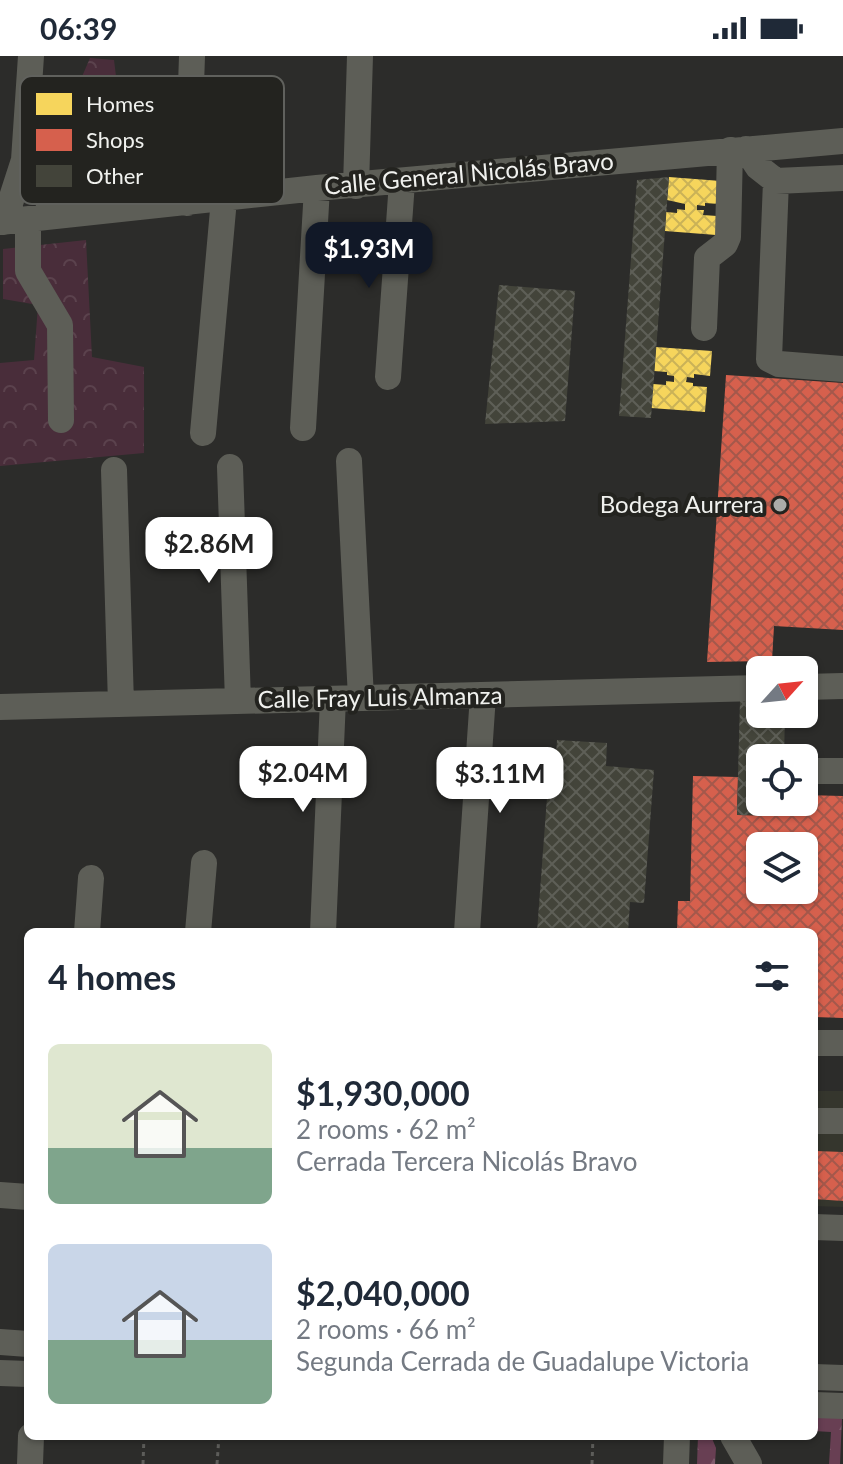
<!DOCTYPE html>
<meta charset="utf-8">
<style>
body{margin:0;font-family:Lato,sans-serif;background:#f6f6f7;color:#1f2937;height:100vh;display:flex;flex-direction:column;font-size:30px;white-space:nowrap}
*{box-sizing:border-box;margin:0}
p{font-size:26px;color:#747a83}
.icon{flex:none;width:44px;height:44px;fill:none;stroke:currentColor;stroke-width:2;stroke-linecap:round;stroke-linejoin:round}
.map{position:relative;flex:1;overflow:hidden}
.drawer{position:absolute;left:24px;top:872px;width:794px;height:512px;display:flex;flex-direction:column;background:#fff;border-radius:12px;box-shadow:0 2px 6px #0004}
.drawer>*{flex:none}
.needle{width:52px;rotate:63deg}
.buttons{position:absolute;left:746px;top:600px;display:grid;gap:16px}
.buttons a{display:grid;place-items:center;width:72px;height:72px;border-radius:12px;background:#fff;box-shadow:0 2px 6px #0004;font-size:40px}
.price{position:absolute;translate:-50% -68px;padding:0 18px;border-radius:16px;background:#fff;color:#222;font-size:26px;line-height:52px;filter:drop-shadow(0 2px 4px #0008)}
.price::after{content:'';position:absolute;left:50%;top:48px;width:24px;height:18px;margin-left:-12px;background:inherit;clip-path:polygon(0 0,100% 0,50% 100%)}
.price.current{background:#111827;color:#fff}
ul{padding:0;list-style:none}
li{display:flex;align-items:center;gap:24px;height:200px;padding:0 24px}
li span{display:grid;place-items:center;flex:none;width:224px;height:160px;border-radius:12px;color:#555}
li>.icon{margin-inline-start:auto}
span .icon{width:96px;height:96px;fill:#fffc;stroke-width:1}
li b{font-size:34px}
h2{display:flex;justify-content:space-between;align-items:center;height:96px;padding:0 24px;font-size:34px}
.status{display:flex;justify-content:space-between;align-items:center;height:56px;padding:0 40px;background:#fff;direction:ltr}
.status svg{height:22px;fill:currentColor}
.map>svg:first-child{display:block}
</style>
<div class="status"><b>06:39</b><svg viewBox="0 0 49 12"><path d="M0 12V9h3v3zM5 12V6h3v6zM10 12V3h3v9zM15 12V0h3v12zM26 1h20v11H26zM47 4h2v5h-2z"/></svg></div>
<div class="map">
<svg width="843" height="1408" viewBox="0 0 843 1408">
<defs>
<pattern id="forest-firs" width="22" height="20" patternUnits="userSpaceOnUse" patternTransform="scale(2)"><rect width="22" height="20" fill="#683f53"/><path d="M5 1l3.5 6h-7zM16 11l3.5 6h-7z" fill="#7e5b6c"/></pattern>
<pattern id="park-crowns" width="20" height="18" patternUnits="userSpaceOnUse" patternTransform="scale(2)"><rect width="20" height="18" fill="#492d3a"/><path d="M2 6a3 3 0 1 1 6 0M12 15a3 3 0 1 1 6 0" fill="none" stroke="#5b424d"/></pattern>
<pattern id="homes-cross-hatch" width="8" height="8" patternUnits="userSpaceOnUse" patternTransform="scale(2)"><rect width="8" height="8" fill="#f6d55c"/><path d="M0 0l8 8M0 8l8-8" fill="none" stroke="#cab257"/></pattern>
<pattern id="shops-cross-hatch" width="8" height="8" patternUnits="userSpaceOnUse" patternTransform="scale(2)"><rect width="8" height="8" fill="#d6604d"/><path d="M0 0l8 8M0 8l8-8" fill="none" stroke="#a4584b"/></pattern>
<pattern id="building-cross-hatch" width="8" height="8" patternUnits="userSpaceOnUse" patternTransform="scale(2)"><rect width="8" height="8" fill="#43443a"/><path d="M0 0l8 8M0 8l8-8" fill="none" stroke="#5e5f57"/></pattern>
</defs>
<rect width="100%" height="100%" fill="#2c2c2a"/>
<path fill="#35362d" d="M814,1035H843V1151L814,1150Z"/>
<path fill="url(#forest-firs)" d="M814,1362H842L840,1408H829L831,1376L814,1375Z
M698,1380H711L716,1392L715,1408H697Z"/>
<path fill="url(#park-crowns)" d="M90,2L114,4L124,86L104,89V76L75,79L77,68L95,70L105,75L106,37L78,30Z
M86,184L92,301L144,311V397L0,410V307L34,304L38,249L3,243V193Z"/>
<path fill="url(#homes-cross-hatch)" d="M669,121L721,125L719,148L705,147V150L697,149V154H704L703,159L717,160L716,179L665,175L666,156L677,157V153L685,154V148L667,144Z
M656,291L712,295L710,320L694,318V322L687,321L686,326L693,327V330L707,331L705,356L651,352L653,328L666,329V325L674,326V320L667,319V316L654,315Z"/>
<path fill="url(#shops-cross-hatch)" fill-rule="evenodd" d="M726,319L843,327V574L774,570L772,605L707,606Z
M693,720L738,721L737,759L783,760V746H804V739L843,740V962L814,961V876H677L678,845H690ZM760,790H804V834H760Z
M816,1095L843,1096V1145L814,1143Z"/>
<path fill="url(#building-cross-hatch)" d="M669,121L651,362L619,360L637,124Z
M499,229L575,235L565,365L485,368Z
M740,643H760V658H785L784,702H760V746H783V760L737,759Z
M557,684L607,687L606,710L654,714L644,847L630,846L628,876H537L549,714H555Z"/>
<g fill="none" stroke-linecap="round" stroke-linejoin="round">
<path stroke="#5d5d5a" stroke-width="3" stroke-dasharray="4 4" stroke-linecap="butt" d="M143,1408L144,1380
M217,1408L219,1380
M592,1408L593,1380"/>
<path stroke="#5d5e57" stroke-width="26" d="M746,93L758,111L776,125L843,122
M24,104L57,160
M776,125L769,303L779,308L843,313
M356,130L360,0
M187,147L192,0
M28,164V215L60,269L61,364
M0,166L317,132L843,85
M4,166L24,104L31,0
M704,272L707,202L725,188L728,181L730,94
M388,321L402,126
M303,372L317,132
M203,377L224,143
M349,405L361,642
M230,411L238,645
M114,414L121,648
M804,631L843,630
M0,651L760,632
M805,715H843
M87,876L91,822
M198,876L204,807
M323,876L333,643
M467,876L483,639
M814,987H843
M814,1065H843
M0,1139L28,1141
M814,1171L843,1172
M0,1286L28,1288
M0,1317L28,1318
M814,1321L843,1322
M814,1349L843,1350
M733,1380L749,1408
M30,1408L31,1380
M676,1408L677,1380"/>
</g>
<circle fill="#abaca9" stroke="#23231f" stroke-width="3" cx="780" cy="449" r="8"/>
<g text-anchor="middle" stroke-width="8" stroke-linejoin="round" paint-order="stroke">
<g font-size="24" fill="#f0f1ee" stroke="#23231f">
<text transform="translate(469 118) rotate(-5)" y="8">Calle General Nicolás Bravo</text>
<text transform="translate(380 642) rotate(-1)" y="8">Calle Fray Luis Almanza</text>
</g>
<g font-size="24" fill="#f0f1ee" stroke="#23231f" text-anchor="end">
<text x="764" y="457">Bodega Aurrera</text>
</g>
</g>
<rect x="20" y="20" width="264" height="128" rx="12" fill="#23231f" stroke="#60615d" stroke-width="2"/>
<rect x="36" y="37" width="36" height="22" fill="#f6d55c"/>
<rect x="36" y="73" width="36" height="22" fill="#d6604d"/>
<rect x="36" y="109" width="36" height="22" fill="#43443a"/>
<g font-size="22" fill="#f0f1ee">
<text x="86" y="56">Homes</text>
<text x="86" y="92">Shops</text>
<text x="86" y="128">Other</text>
</g>
</svg>
<div class="buttons">
<a><svg class="needle" viewBox="-14 -14 28 28"><path d="M0-13l5 13h-10z" fill="#e53935"/><path d="M0 13l5-13h-10z" fill="#747a83"/></svg></a>
<a><svg class="icon" aria-label="locate" viewBox="0 0 24 24"><circle cx="12" cy="12" r="6"/><path d="M12 2v4M12 18v4M2 12h4M18 12h4"/></svg></a>
<a><svg class="icon" aria-label="layers" viewBox="0 0 24 24"><path d="M12 4l9 5-9 5-9-5zM3 14l9 5 9-5"/></svg></a>
</div>
<b class="price current" style="left:369px;top:234px">$1.93M</b>
<b class="price" style="left:209px;top:529px">$2.86M</b>
<b class="price" style="left:303px;top:758px">$2.04M</b>
<b class="price" style="left:500px;top:759px">$3.11M</b>
<section class="drawer">
<h2>4 homes<svg class="icon" aria-label="filters" viewBox="0 0 24 24"><path d="M4 7h16M4 17h16"/><circle cx="9" cy="7" r="2"/><circle cx="15" cy="17" r="2"/></svg></h2>
<ul>
<li><span style="background:linear-gradient(#dfe7d0 65%,#7fa58c 0)"><svg class="icon" aria-label="home" viewBox="0 0 24 24"><path d="M3 11l9-7 9 7M6 9v11h12V9"/></svg></span><div><b>$1,930,000</b><p>2 rooms · 62 m²</p><p>Cerrada Tercera Nicolás Bravo</p></div></li>
<li><span style="background:linear-gradient(#c9d6e8 60%,#7fa58c 0)"><svg class="icon" aria-label="home" viewBox="0 0 24 24"><path d="M3 11l9-7 9 7M6 9v11h12V9"/></svg></span><div><b>$2,040,000</b><p>2 rooms · 66 m²</p><p>Segunda Cerrada de Guadalupe Victoria</p></div></li>
</ul>
</section>
</div>
